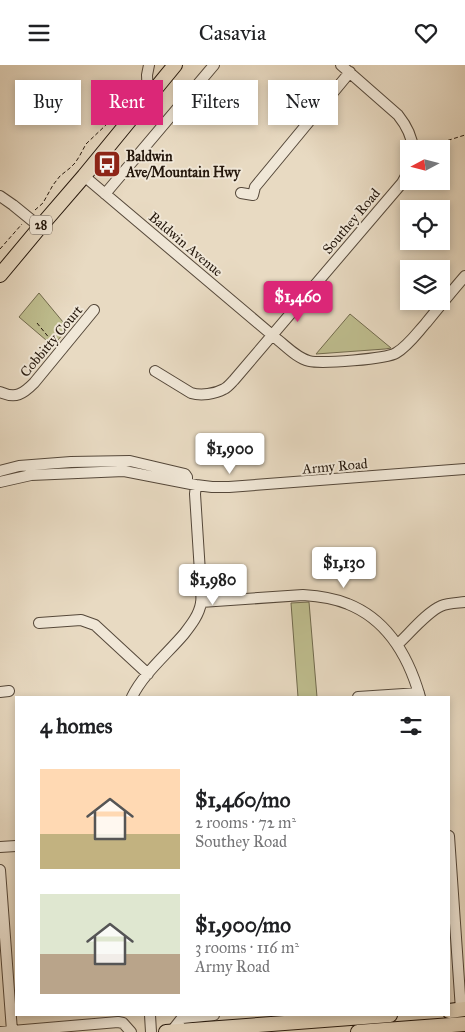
<!DOCTYPE html>
<meta charset="utf-8">
<style>
body{margin:0;font-family:"IM FELL Great Primer",serif;background:#f2f2f2;color:#202124;height:100vh;display:flex;flex-direction:column;font-size:19px;white-space:nowrap}
*{box-sizing:border-box;margin:0}
p{font-size:16px;color:#757577}
.icon{flex:none;width:28px;height:28px;fill:none;stroke:currentColor;stroke-width:2;stroke-linecap:round;stroke-linejoin:round}
.map{position:relative;flex:1;overflow:hidden}
.panel{position:absolute;left:15px;top:631px;width:435px;height:320px;display:flex;flex-direction:column;background:#fff;border-radius:0px;box-shadow:0 2px 8px #0003}
.panel>*{flex:none}
.top-card{position:absolute;left:15px;top:15px;width:435px;height:45px;display:flex;gap:10px}
.needle{width:32px;rotate:263deg}
.buttons{position:absolute;left:400px;top:75px;display:grid;gap:10px}
.buttons a{display:grid;place-items:center;width:50px;height:50px;border-radius:0px;background:#fff;box-shadow:0 2px 8px #0003;font-size:25px}
.price{position:absolute;translate:-50% -42px;padding:0 11px;border-radius:5px;background:#fff;color:#222;font-size:16px;line-height:32px;filter:drop-shadow(0 1px 2px #0008)}
.price::after{content:'';position:absolute;left:50%;top:30px;width:15px;height:11px;margin-left:-8px;background:inherit;clip-path:polygon(0 0,100% 0,50% 100%)}
.price.selected{background:#db2777;color:#fff}
ul{padding:0;list-style:none}
li{display:flex;align-items:center;gap:15px;height:125px;padding:0 25px}
li span{display:grid;place-items:center;flex:none;width:140px;height:100px;border-radius:0px;color:#555}
li>.icon{margin-inline-start:auto}
span .icon{width:60px;height:60px;fill:#fffc;stroke-width:1}
li b{font-size:21px}
h2{display:flex;justify-content:space-between;align-items:center;height:60px;padding:0 25px;font-size:21px}
.tag{padding:0 18px;border-radius:0px;background:#fff;box-shadow:0 2px 8px #0003;font-size:18px;line-height:45px}
.tag.selected{background:#db2777;color:#fff}
header{display:flex;justify-content:space-between;align-items:center;height:65px;padding:0 25px;background:#fff;font-size:22px;font-weight:600}
.map>svg:first-child{display:block}
</style>
<header><svg class="icon" aria-label="menu" viewBox="0 0 24 24"><path d="M4 6h16M4 12h16M4 18h16"/></svg>Casavia<svg class="icon" aria-label="heart" viewBox="0 0 24 24"><path d="M12 20l-8-8c-3-5 5-10 8-4 3-6 11-1 8 4z"/></svg></header>
<div class="map">
<svg width="465" height="967" viewBox="0 0 465 967">
<rect width="100%" height="100%" fill="#e8dac2"/>
<filter id="stains"><feTurbulence type="fractalNoise" baseFrequency=".004" numOctaves="4"/><feColorMatrix values="0 0 0 0 .2 0 0 0 0 .09 0 0 0 0 .02 0 0 0 .5 -.17"/></filter>
<radialGradient id="worn" r=".72"><stop offset=".6" stop-color="#630" stop-opacity="0"/><stop offset="1" stop-color="#630" stop-opacity=".3"/></radialGradient>
<path fill="#bebd8e" stroke="#716a4d" d="M39,228L68,263L53,281L19,252Z
M350,249L391,283L385,284L316,289Z
M309,537L317,632H298L291,538Z"/>
<g fill="none" stroke-linecap="round" stroke-linejoin="round">
<g stroke="#55483a" stroke-width="12">
<path id="minor" d="M341,0L398,50C406,60 412,70 413,84
M148,32L147,10L149,0
M84,111L278,275C287,282 297,293 309,296C322,299 386,294 396,288C408,281 417,268 426,258C439,242 452,226 465,211
M241,128L253,130L255,122L350,7
M105,129L214,0
M0,131L13,140L40,162
M155,306L191,328C201,331 215,329 224,324C228,322 231,318 234,315L402,118L409,105
M0,327C16,334 23,329 34,318L94,245
M0,406L19,401L71,397L130,396L185,409L187,412V418
M0,417L31,410L124,406L196,420L212,422H229L465,404
M201,537L303,530C318,531 334,533 348,539C388,555 409,593 420,632
M39,558L81,555L95,560L148,609
M398,579C409,569 427,547 441,541C448,538 457,538 465,537
M0,627L9,626
M132,632C143,609 167,589 184,569C191,560 199,550 201,538C202,533 201,528 201,523L195,429L196,420
M358,632L419,628
M449,771L461,945
M0,782L16,781
M0,805L12,966
M150,950L151,967
M0,967L118,957L123,958L131,967
M171,967L182,953L214,950"/>
</g>
<g stroke="#24170c" stroke-width="16">
<path id="major" d="M0,210L40,162L84,111L175,0
M449,946L465,944
M166,967L390,950
M358,967L465,959"/>
</g>
<path stroke="#24170c" stroke-width="1" stroke-dasharray="4 2.5" stroke-linecap="butt" d="M423,83L430,81L465,70
M35,145L43,138L53,120L60,111L70,103L75,98L79,92L86,79L108,58L115,47L138,17
M0,184L22,159
M37,258L55,280"/>
<use href="#minor" stroke="#f0e7d7" stroke-width="10"/>
<use href="#major" stroke="#e8dac2" stroke-width="14"/>
</g>
<defs>
<g id="bus-square" transform="scale(1.4375)"><rect x="-9" y="-9" width="18" height="18" rx="4" fill="#8f2418" stroke="#f0e7d7"/><path d="M-5-6H5V4H4V6H2V4H-2V6H-4V4H-5ZM-3.5-4V0h7V-4ZM-3.5 1.2v1.5H-2V1.2ZM2 1.2v1.5H3.5V1.2Z" fill="#fff"/></g>
</defs>
<g fill-rule="evenodd">
<use href="#bus-square" x="107" y="99"/>
</g>
<g text-anchor="middle" stroke-width="4" stroke-linejoin="round" paint-order="stroke">
<rect fill="#f0e7d7" stroke="#615549" stroke-width="1" x="30" y="150.5" width="22" height="19" rx="4"/>
<g font-size="12" font-weight="bold" fill="#24170c">
<text x="41" y="164">28</text>
</g>
<g font-size="14" font-weight="bold" fill="#24170c" stroke="#f0e7d7" text-anchor="start">
<text x="126" y="96">Baldwin<tspan x="126" dy="16">Ave/Mountain Hwy</tspan></text>
</g>
<g font-size="14" fill="#24170c" stroke="#f0e7d7">
<text transform="translate(351 156) rotate(-50)" y="5">Southey Road</text>
<text transform="translate(186 179) rotate(40)" y="5">Baldwin Avenue</text>
<text transform="translate(51 276) rotate(-50)" y="5">Cobbitty Court</text>
<text transform="translate(335 401) rotate(-5)" y="5">Army Road</text>
</g>
</g>
<rect width="100%" height="100%" filter="url(#stains)"/>
<rect width="100%" height="100%" fill="url(#worn)"/>
</svg>
<div class="buttons">
<a><svg class="needle" viewBox="-14 -14 28 28"><path d="M0-13l5 13h-10z" fill="#e53935"/><path d="M0 13l5-13h-10z" fill="#757577"/></svg></a>
<a><svg class="icon" aria-label="locate" viewBox="0 0 24 24"><circle cx="12" cy="12" r="6"/><path d="M12 2v4M12 18v4M2 12h4M18 12h4"/></svg></a>
<a><svg class="icon" aria-label="layers" viewBox="0 0 24 24"><path d="M12 4l9 5-9 5-9-5zM3 14l9 5 9-5"/></svg></a>
</div>
<b class="price selected" style="left:298px;top:258px">$1,460</b>
<b class="price" style="left:230px;top:410px">$1,900</b>
<b class="price" style="left:344px;top:524px">$1,130</b>
<b class="price" style="left:213px;top:541px">$1,980</b>
<div class="top-card">
<a class="tag">Buy</a>
<a class="tag selected">Rent</a>
<a class="tag">Filters</a>
<a class="tag">New</a>
</div>
<section class="panel">
<h2>4 homes<svg class="icon" aria-label="filters" viewBox="0 0 24 24"><path d="M4 7h16M4 17h16"/><circle cx="9" cy="7" r="2"/><circle cx="15" cy="17" r="2"/></svg></h2>
<ul>
<li><span style="background:linear-gradient(#ffd9b3 65%,#c2b280 0)"><svg class="icon" aria-label="home" viewBox="0 0 24 24"><path d="M3 11l9-7 9 7M6 9v11h12V9"/></svg></span><div><b>$1,460/mo</b><p>2 rooms · 72 m²</p><p>Southey Road</p></div></li>
<li><span style="background:linear-gradient(#dfe7d0 60%,#b9a48a 0)"><svg class="icon" aria-label="home" viewBox="0 0 24 24"><path d="M3 11l9-7 9 7M6 9v11h12V9"/></svg></span><div><b>$1,900/mo</b><p>3 rooms · 116 m²</p><p>Army Road</p></div></li>
</ul>
</section>
</div>
